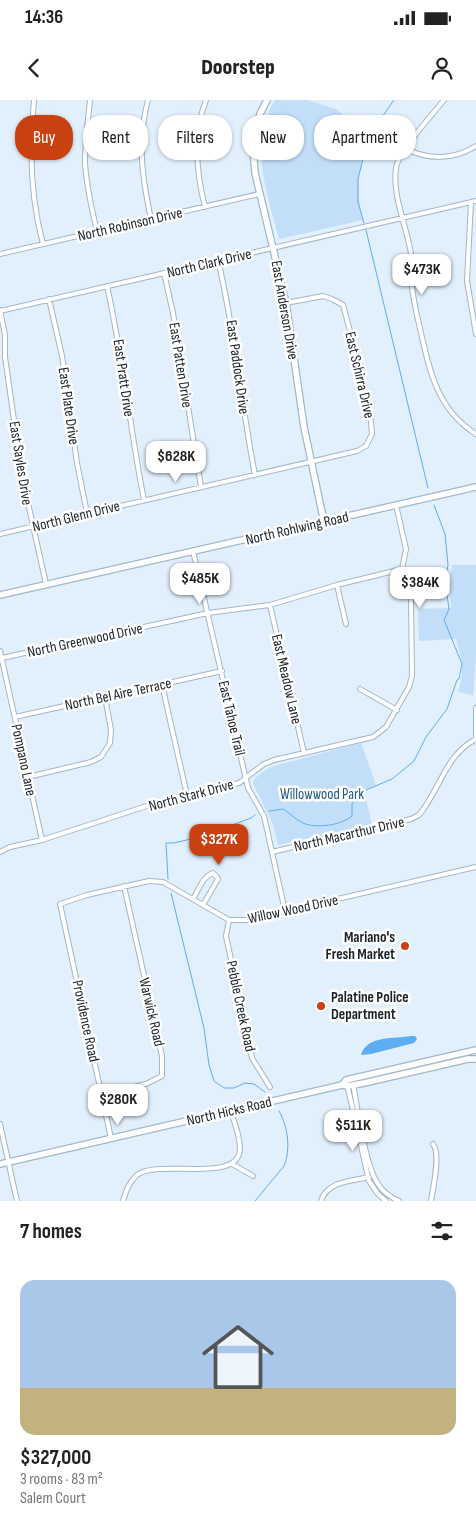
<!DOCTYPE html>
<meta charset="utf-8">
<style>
body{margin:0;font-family:"Sofia Sans Condensed",sans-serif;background:#f2f2f2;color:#222;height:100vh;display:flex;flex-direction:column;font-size:19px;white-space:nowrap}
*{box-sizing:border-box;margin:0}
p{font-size:16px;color:#767676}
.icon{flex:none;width:28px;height:28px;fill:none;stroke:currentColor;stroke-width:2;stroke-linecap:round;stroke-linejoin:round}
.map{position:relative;height:1101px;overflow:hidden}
.drawer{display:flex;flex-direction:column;background:#fff;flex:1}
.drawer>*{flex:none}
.top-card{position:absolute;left:15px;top:15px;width:446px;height:45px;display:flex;gap:10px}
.price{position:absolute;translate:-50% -42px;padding:0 11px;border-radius:10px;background:#fff;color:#222;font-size:16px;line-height:32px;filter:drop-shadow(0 1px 2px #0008)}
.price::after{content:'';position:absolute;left:50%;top:30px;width:15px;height:11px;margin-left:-8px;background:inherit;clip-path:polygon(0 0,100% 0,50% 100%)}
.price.selected{background:#c94111;color:#fff}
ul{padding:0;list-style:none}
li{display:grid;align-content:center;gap:10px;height:265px;padding:0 20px}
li+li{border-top:1px solid #e0e0e0}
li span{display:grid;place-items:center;height:155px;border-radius:15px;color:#555}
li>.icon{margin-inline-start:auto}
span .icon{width:90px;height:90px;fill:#fffc;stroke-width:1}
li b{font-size:21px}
h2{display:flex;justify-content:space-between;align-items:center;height:60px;padding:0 20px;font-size:21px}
.pill{padding:0 18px;border-radius:20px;background:#fff;box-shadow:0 1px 4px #0004;font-size:18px;line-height:45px}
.pill.selected{background:#c94111;color:#fff}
.status{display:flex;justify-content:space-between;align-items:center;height:35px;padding:0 25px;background:#fff;direction:ltr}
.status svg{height:14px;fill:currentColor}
header{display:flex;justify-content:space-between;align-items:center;height:65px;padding:0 20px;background:#fff;font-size:22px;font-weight:800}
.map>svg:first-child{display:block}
</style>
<div class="status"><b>14:36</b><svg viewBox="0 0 49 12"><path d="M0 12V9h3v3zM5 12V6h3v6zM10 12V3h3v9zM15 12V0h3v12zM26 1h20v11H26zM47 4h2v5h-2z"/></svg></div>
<header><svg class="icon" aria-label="back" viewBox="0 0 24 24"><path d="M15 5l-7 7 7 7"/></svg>Doorstep<svg class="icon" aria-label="person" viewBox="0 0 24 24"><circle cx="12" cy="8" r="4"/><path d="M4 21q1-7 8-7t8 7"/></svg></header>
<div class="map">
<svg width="476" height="1101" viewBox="0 0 476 1101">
<rect width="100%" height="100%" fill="#e2f0fd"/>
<path fill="#c2def8" d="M275,0H307L336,9L371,38C358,65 355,91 363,120L279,139C267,92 248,45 275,0Z
M452,465H476V557L473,595L458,592C465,573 462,558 456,539L419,541L418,509L451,508L450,487Z
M361,643L376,685L364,690L372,725L278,745L273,724L253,684V681C259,674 265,669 274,666Z"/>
<path fill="#5dadf3" d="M411,936H415L417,939L414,943L371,954L361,955C367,935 394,939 411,936Z"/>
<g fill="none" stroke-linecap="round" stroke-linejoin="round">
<path stroke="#5dadf3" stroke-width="1" d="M364,123L358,102V79L363,59L375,27L394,0
M366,130L428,388
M269,711L283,709C290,713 296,720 303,723C316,729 342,725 352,716V704L357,697L366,690L392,679L414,661L426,637L447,609L457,580L459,579L462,564L444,520L449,509L445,481L448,465L445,434L434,405
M168,779L166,743H174L203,736L210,730L227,727L251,718L255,715
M171,793L204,928L209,965L214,981L224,988H234L245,983L254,984L265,992
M255,1101L284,1066C291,1049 288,1027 279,1011"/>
<g stroke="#a0b6cb" stroke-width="6">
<path id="street" d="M34,0C29,49 30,96 43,144
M90,0C88,21 85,41 85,62C86,86 92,109 97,132
M148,0C137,42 142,77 151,119
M444,0C432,15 398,52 396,68C392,97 407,126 411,154C412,162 410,170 411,177C412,196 417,215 421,233C430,273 438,310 476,334
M406,49C429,60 454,60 476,46
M471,102L467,181L476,234
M205,107C196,72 193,34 206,0
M0,154L259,94
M218,160C235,231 241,303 255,375
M164,173L173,213L201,387
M107,186C123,257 130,329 144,400
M49,199L62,256L77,363L87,413
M0,210L5,235V257L22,376L46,484
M0,211L476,101
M0,434L357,351L366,346L372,334L371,322L357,257L343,205L332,199L323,196L286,203
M193,451L248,688L264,716L285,811
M337,485L346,524
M270,505L304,653
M0,551L42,740
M2,558L208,513L270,505L337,485L402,469
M162,585L187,695
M360,589L397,610
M15,617L222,571
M28,677L91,662L101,657L110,643L111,630L105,597
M0,752L10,747L42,740L159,702L239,683L264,664L274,660L373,637L386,627L409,587L412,576L411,500L408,482L402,469L406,449L396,405
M272,752L411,719L419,715C440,690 445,655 476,639V608
M193,799C198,791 203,776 213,773L216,776L218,779L203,805
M229,820L226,836L252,958L270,987
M347,984L369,1081L378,1094L386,1101
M353,985C358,1009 365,1065 378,1084C383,1092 390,1097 399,1101
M102,995L146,984L162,976V956L124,786
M0,1024L17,1101
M111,1038L60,804L87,795L149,781L163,782L229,820H247L476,767
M232,1064L253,1076
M123,1101C126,1091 129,1082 137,1075C158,1058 240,1085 240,1048C240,1036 234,1022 231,1011
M321,1101C327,1081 352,1081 369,1077
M431,1101C433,1088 441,1054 433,1044"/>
</g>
<g stroke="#a0b6cb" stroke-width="8">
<path id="secondary" d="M267,0L260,14L255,31L253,48L255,73L286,203L304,327L324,422
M0,495L476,387
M342,985L346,980L476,950
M0,1064L342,985L348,986L364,983L468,959H476"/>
</g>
<use href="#street" stroke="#fff" stroke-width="4"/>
<use href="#secondary" stroke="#fff" stroke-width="5.5"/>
</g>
<g fill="#c94111" stroke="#fff" stroke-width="2">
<circle cx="405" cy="846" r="5"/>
<circle cx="321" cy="906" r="5"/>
</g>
<g text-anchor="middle" stroke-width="5" stroke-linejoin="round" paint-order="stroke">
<g font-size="15" fill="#182128" stroke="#fff">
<text transform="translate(130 124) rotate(-13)" y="5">North Robinson Drive</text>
<text transform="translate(209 163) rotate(-13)" y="5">North Clark Drive</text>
<text transform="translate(285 210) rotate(80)" y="5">East Anderson Drive</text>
<text transform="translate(181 265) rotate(81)" y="5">East Patten Drive</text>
<text transform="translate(238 267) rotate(82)" y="5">East Paddock Drive</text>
<text transform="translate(360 275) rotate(77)" y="5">East Schirra Drive</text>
<text transform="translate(124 278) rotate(82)" y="5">East Pratt Drive</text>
<text transform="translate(69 306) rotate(82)" y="5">East Plate Drive</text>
<text transform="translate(21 363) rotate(81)" y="5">East Sayles Drive</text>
<text transform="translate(76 416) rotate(-14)" y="5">North Glenn Drive</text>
<text transform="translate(297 428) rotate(-13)" y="5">North Rohlwing Road</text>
<text transform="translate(85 540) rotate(-12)" y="5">North Greenwood Drive</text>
<text transform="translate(287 579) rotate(77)" y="5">East Meadow Lane</text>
<text transform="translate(118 594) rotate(-12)" y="5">North Bel Aire Terrace</text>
<text transform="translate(232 618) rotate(77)" y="5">East Tahoe Trail</text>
<text transform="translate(24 660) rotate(78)" y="5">Pompano Lane</text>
<text transform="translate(191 695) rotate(-15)" y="5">North Stark Drive</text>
<text transform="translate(349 734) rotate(-13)" y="5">North Macarthur Drive</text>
<text transform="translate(293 809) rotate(-12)" y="5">Willow Wood Drive</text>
<text transform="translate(241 906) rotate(78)" y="5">Pebble Creek Road</text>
<text transform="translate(152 912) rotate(77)" y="5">Warwick Road</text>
<text transform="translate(86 921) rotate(78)" y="5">Providence Road</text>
<text transform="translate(229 1011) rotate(-13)" y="5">North Hicks Road</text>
</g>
<g font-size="15" fill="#1f5785" stroke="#fff">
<text x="322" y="699">Willowwood Park</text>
</g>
<g font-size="15" font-weight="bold" fill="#182128" stroke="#fff" text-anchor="end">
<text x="395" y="842">Mariano's<tspan x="395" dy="17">Fresh Market</tspan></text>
<text x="331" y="902" text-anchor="start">Palatine Police<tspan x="331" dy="17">Department</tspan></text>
</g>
</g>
</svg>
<b class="price" style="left:422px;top:196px">$473K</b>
<b class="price" style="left:176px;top:383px">$628K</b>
<b class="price" style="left:200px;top:505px">$485K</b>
<b class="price" style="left:420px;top:509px">$384K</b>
<b class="price selected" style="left:219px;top:766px">$327K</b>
<b class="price" style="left:118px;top:1026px">$280K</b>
<b class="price" style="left:353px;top:1052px">$511K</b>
<div class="top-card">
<a class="pill selected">Buy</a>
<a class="pill">Rent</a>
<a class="pill">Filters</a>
<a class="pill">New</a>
<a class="pill">Apartment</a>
</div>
</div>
<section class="drawer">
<h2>7 homes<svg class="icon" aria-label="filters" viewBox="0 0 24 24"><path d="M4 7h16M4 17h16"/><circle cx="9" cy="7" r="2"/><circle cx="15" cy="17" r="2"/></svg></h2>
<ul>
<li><span style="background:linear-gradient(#a9c7e8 70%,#c2b280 0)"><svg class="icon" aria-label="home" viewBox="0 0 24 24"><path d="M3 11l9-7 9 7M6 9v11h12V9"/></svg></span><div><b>$327,000</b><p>3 rooms · 83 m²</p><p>Salem Court</p></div></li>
</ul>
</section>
